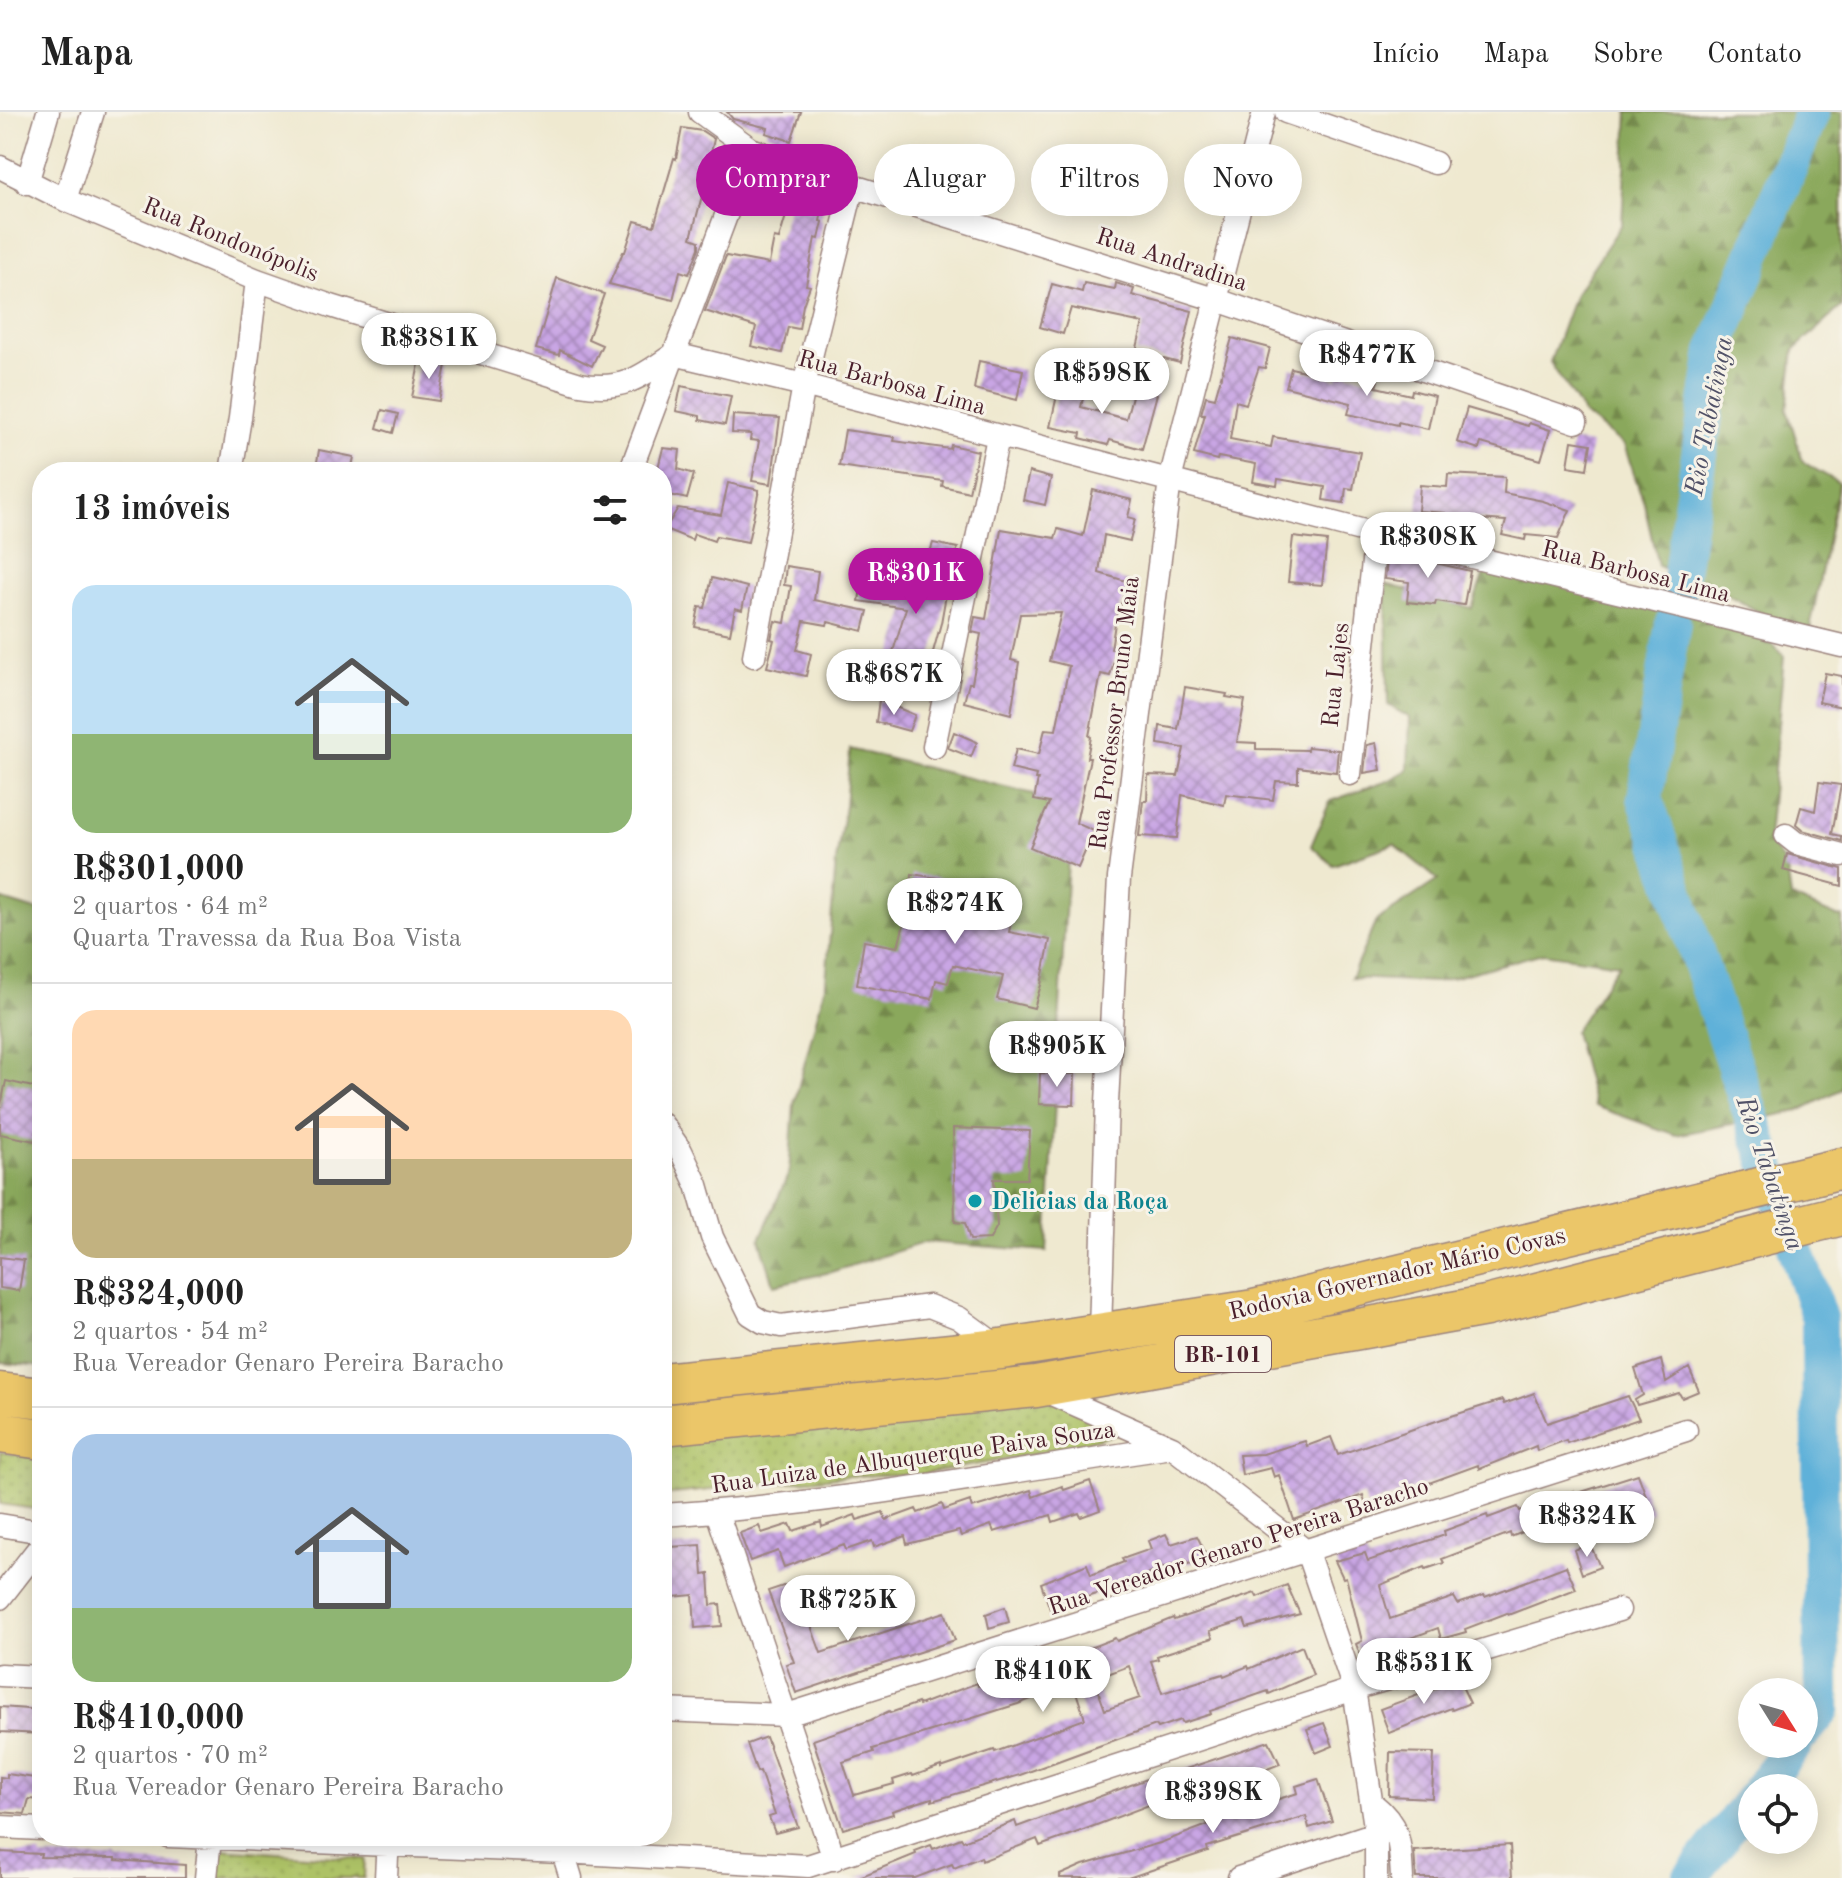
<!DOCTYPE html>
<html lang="pt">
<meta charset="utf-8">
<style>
body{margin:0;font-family:"Old Standard TT",serif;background:#f6f6f6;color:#222;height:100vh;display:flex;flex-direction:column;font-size:30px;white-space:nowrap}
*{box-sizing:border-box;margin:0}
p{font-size:26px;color:#767676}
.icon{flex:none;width:44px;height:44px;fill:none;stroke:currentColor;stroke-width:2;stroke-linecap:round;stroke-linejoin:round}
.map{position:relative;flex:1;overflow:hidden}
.details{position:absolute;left:32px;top:350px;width:640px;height:1384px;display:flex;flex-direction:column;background:#fff;border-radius:32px;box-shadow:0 4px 20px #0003}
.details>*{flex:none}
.top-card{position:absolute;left:696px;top:32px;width:760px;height:72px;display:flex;gap:16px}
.needle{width:52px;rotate:127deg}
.tools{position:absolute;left:1738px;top:1566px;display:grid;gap:16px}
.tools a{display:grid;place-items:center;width:80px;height:80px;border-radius:50%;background:#fff;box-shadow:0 4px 20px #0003;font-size:40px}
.price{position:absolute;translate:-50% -68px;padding:0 18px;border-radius:28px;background:#fff;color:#222;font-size:26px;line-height:52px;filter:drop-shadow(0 2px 4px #0008)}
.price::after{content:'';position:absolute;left:50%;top:48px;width:24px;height:18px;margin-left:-12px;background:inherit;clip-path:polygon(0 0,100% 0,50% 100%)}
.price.on{background:#b5179e;color:#fff}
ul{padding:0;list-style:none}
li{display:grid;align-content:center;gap:16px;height:424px;padding:0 40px}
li+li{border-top:2px solid #e0e0e0}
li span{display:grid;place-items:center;height:248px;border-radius:24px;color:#555}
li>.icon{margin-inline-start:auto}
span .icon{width:144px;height:144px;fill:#fffc;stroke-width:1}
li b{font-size:34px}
h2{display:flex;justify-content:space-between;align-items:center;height:96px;padding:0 40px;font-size:34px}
.tag{padding:0 28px;border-radius:36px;background:#fff;box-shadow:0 4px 20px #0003;font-size:28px;line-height:72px}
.tag.on{background:#b5179e;color:#fff}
header{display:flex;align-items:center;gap:48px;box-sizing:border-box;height:112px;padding:0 40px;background:#fff;border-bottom:2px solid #e0e0e0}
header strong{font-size:38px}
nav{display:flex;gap:44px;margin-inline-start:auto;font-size:28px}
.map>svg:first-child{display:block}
</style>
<header>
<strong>Mapa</strong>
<nav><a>Início</a><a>Mapa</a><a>Sobre</a><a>Contato</a></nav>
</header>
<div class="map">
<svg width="1842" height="1766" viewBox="0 0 1842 1766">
<defs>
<pattern id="green-dots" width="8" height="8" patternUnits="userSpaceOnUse" patternTransform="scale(2)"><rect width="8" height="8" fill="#adc266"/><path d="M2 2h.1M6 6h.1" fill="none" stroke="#96a659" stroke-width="1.8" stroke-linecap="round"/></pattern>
<pattern id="forest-firs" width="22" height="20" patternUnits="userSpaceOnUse" patternTransform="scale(2)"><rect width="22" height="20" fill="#8aa85b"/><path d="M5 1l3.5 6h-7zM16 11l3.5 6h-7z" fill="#73884b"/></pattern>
<pattern id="building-cross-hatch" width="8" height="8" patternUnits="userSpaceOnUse" patternTransform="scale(2)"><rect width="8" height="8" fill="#c9a6e4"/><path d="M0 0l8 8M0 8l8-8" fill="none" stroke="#a587b9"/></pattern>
</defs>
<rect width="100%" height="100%" fill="#f7f3e8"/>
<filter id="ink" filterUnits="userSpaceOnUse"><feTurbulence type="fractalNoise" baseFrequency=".0125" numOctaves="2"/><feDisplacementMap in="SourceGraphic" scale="16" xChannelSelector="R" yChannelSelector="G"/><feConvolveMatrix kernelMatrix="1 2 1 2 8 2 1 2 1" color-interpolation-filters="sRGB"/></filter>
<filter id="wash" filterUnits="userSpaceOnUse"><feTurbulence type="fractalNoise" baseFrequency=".006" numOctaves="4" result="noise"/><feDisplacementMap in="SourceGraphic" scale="32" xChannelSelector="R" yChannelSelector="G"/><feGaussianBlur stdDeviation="1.8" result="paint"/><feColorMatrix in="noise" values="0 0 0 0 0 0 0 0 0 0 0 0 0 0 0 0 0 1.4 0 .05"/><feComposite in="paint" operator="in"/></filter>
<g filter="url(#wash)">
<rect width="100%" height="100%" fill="#efe9d0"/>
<path fill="url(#green-dots)" stroke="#7c7048" stroke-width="2" d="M1036,1275L1133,1318L1042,1341L923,1362L845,1364L662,1383V1320Z
M0,1340L42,1347V1398L0,1392Z
M219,1737L365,1747L364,1766H217Z"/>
<path fill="url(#forest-firs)" stroke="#6a6443" stroke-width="2" d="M1628,0H1842V194L1794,238L1787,297L1803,350L1839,371L1808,527L1721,479L1658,454L1644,391L1624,333L1584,302L1550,250L1575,182L1622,112Z
M1488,448L1756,515L1784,544L1768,727L1787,756L1791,785L1837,805H1842V977L1799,999L1676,1023L1594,994L1574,920L1619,852L1543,841L1437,870L1351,866L1376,809L1438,768L1394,732L1333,753L1311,734L1330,689L1388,669L1408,658L1410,606L1388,593L1386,472L1472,496Z
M850,637L1071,691L1047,1139L926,1130L831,1160L774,1173L760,1127L789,1061L794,992L826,870L836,749L845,694Z
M0,787L42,800V1255L0,1251Z"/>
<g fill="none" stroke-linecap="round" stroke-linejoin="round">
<path stroke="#5eb1d9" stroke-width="36" d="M1678,480L1715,239L1812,0
M1673,511L1645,686L1819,1206L1822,1598L1804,1620
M1760,1676L1795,1632
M1690,1766L1752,1687"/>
</g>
<g id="blocks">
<path fill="url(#building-cross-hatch)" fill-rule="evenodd" d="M727,0H801L791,29L766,21L768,16L733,7Z
M682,16L702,19L714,27L711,41L726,46L713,83L703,80L691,126L699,129V136L689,162L680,159L673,188L609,172L623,140H625L635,109L654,114L674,46L676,47Z
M795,74L826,82L820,109L823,110L819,127L815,126L806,173L810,174L803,193L799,217L788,215L782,241L751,234L756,215L705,199L726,144L769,152L774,126L779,127Z
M557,166L604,182L588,227L602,233L592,254L560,238L559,243L536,237Z
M1084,171L1115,177L1116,171L1134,177L1132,183L1192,199L1180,251L1136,240L1143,211L1071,196L1063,222L1040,215L1052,172L1082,180Z
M1232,226L1270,236L1265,256L1259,255L1246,292L1236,289L1230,327L1271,335L1273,325L1360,340L1353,377L1346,376L1344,391L1323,388L1325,375L1278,367L1277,374L1253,370L1256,352L1218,345L1217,348L1194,342L1205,302H1201L1206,284L1215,286Z
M420,248L446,253L439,289L412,285Z
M979,249L1023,258L1017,288L974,277Z
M1291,256L1337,267L1339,259L1378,269L1376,275L1411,283L1412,278L1435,284L1428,317L1398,310V313L1348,302L1351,291L1286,275Z
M1061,265L1087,270L1081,295L1126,307L1134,276L1157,282L1142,337L1110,328L1108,333L1080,326L1081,321L1050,315Z
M681,274L731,284L725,313L700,308V304L676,299Z
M1467,296L1528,314L1529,311L1550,318L1541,348L1481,331L1479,337L1457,330Z
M382,298L398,302L393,321L377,316Z
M733,303L780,306L771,372L752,369L759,329L750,328L751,322L732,321Z
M845,318L895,325L894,329L950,337L951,333L978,339L969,380L942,374L943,369L839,354Z
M1572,329L1591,332L1587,357L1568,354Z
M663,336L680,338L678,357L694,362L687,387L662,381V360H657Z
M319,338L354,345L351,360L316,356Z
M1029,360L1051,366L1045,393L1023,388Z
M1448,362L1505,365L1504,381L1543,389L1570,398L1558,426L1526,423L1525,428L1502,423L1506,409L1445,405V401L1418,399L1420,373L1447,375Z
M728,371L759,378L748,430L716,424L714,429L694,422L692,428L665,417L678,396L721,403Z
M1093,378L1132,388L1128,405L1135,407L1130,429L1104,423L1099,461L1129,470L1116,505L1111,537L1117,538L1110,564L1101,562L1089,624L1091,625L1087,646H1090L1076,711L1094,719L1078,756L1030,735L1049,691L1034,688L1038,667H1035L1036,663L1011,657L1016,637L1039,642L1045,617L1056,618L1069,554L1049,549L1061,501L1020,502L1011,548L1019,550L1011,602L964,590L969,571H972L981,522L972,520L975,505L986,507L1001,417L1055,426L1058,417L1083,424Z
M1293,425L1327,429L1322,473L1288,470Z
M933,431L958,436L952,449L941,511L922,580L884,570L906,496L859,489L862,469L906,476L912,449L926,453Z
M1388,440L1470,459L1464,493L1436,489L1435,493L1407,490L1409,470L1385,467Z
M786,454L818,459L814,488L868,499L863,519L828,510L827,513L804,509L797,538L811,542L806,564L767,555L774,528L771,527L775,509L785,511L791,474L784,473Z
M712,466L747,475L742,498L735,496L730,522L695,515L699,495L705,496Z
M1825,561L1842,564V595L1819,590Z
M1185,575L1227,582L1226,585L1245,588L1237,630L1256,631V637L1307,638L1308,635L1338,638L1336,660L1298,655V670L1276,669L1273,688L1226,682L1224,693L1182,683L1177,726L1139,724L1143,689H1147L1148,663L1178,664L1184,636L1158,632L1160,614L1178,617Z
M879,588L915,603L909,619L876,610Z
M954,620L977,630L971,645L948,636Z
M1376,631L1381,658L1364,661L1367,633Z
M1819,670L1841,673L1832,722L1842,724V729L1802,718L1796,713L1801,695L1815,699Z
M1787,742L1842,757V774L1783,758Z
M912,762L971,771L968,788L1014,798L1009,820L1050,828L1041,873L1034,896L997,887L1003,864L953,853L948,871L936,868L932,887L857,873L864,829L898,835L910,788Z
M1040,961L1075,962L1074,993L1039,992Z
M6,969L42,977V994L35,1029L0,1022V998Z
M953,1016L1030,1019L1027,1067H994L997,1114L990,1127L970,1128L965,1111L955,1110Z
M0,1145L24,1148L19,1179L0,1176Z
M1661,1248L1666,1270L1689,1256L1699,1279L1682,1286L1679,1281L1637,1293L1635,1288L1643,1283L1635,1257Z
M1534,1281L1547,1311L1628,1284L1639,1307L1567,1331L1566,1328L1537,1339L1536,1334L1479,1357L1478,1353L1366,1394L1363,1383L1294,1408L1279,1363L1274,1365L1271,1356L1242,1363L1239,1343L1263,1342L1305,1329L1307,1334L1331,1325L1338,1343L1442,1307L1502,1288L1504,1292Z
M1638,1362L1652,1400L1628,1409L1624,1391L1597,1401L1596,1398L1540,1419L1538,1414L1511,1425L1510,1421L1442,1447L1444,1451L1426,1457L1425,1455L1380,1473L1390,1507L1454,1485L1458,1492L1484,1483L1485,1485L1566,1454L1576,1477L1508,1503L1507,1501L1465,1517L1466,1520L1441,1527L1438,1516L1399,1530L1403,1541L1365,1555L1356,1532L1362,1529L1346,1465L1343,1466L1335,1449L1365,1441L1368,1449L1445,1423L1444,1419L1487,1403L1488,1406L1518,1395L1520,1399L1574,1379L1575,1382Z
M1090,1369L1100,1398L1081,1405L1079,1401L1053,1410L1051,1403L994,1420L991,1413L961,1424L959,1419L907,1432L905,1424L874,1435L872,1429L846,1438L844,1433L784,1455L778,1439L750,1449L740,1421L759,1414L762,1421L790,1412L793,1419L821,1410L822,1415L855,1403L857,1408L883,1400L886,1408L916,1397L918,1401L942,1392L944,1398L970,1389L972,1396L1031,1378L1033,1385L1062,1374L1064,1378Z
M1166,1422L1171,1432L1197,1424L1208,1446L1188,1452L1186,1448L1148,1461L1150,1464L1069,1491L1070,1493L1051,1500L1041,1471L1087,1452L1091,1463L1124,1450L1122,1447L1151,1437L1148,1429Z
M1590,1432L1600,1455L1582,1462L1574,1438Z
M701,1433L703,1463L709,1462L711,1493L720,1492L722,1514L695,1516L693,1483L662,1486V1448H671L670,1435Z
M795,1470L821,1541L945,1500L955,1528L796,1581L786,1552L794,1550L768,1479Z
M1287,1473L1300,1502L1247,1516L1244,1508L1210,1519L1213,1526L1157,1544L1158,1547L1151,1549L1162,1581L1223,1562L1224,1564L1248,1554L1249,1557L1302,1534L1313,1563L1269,1582L1268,1579L1210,1599L1211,1602L1183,1611L1181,1608L1158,1616L1156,1613L1020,1663L932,1689V1686L892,1699L893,1702L843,1717L813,1628L871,1608L889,1599L890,1601L918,1591L919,1593L977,1571L978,1574L1063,1542L1064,1546L1115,1526L1117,1529L1173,1506L1174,1508L1255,1481L1257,1485ZM1129,1554L1140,1586L1105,1598L1094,1567ZM1073,1571L1085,1607L995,1640L994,1638L941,1656V1654L913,1664L912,1662L893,1668L894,1672L854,1683L843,1650L874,1640L873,1637L1018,1592Z
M1005,1495L1009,1510L989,1516L986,1502Z
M1459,1568L1470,1591L1452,1598L1451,1596L1389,1621L1380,1597Z
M0,1595L42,1598V1622L0,1620Z
M1324,1611L1333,1634L1316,1641L1307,1617Z
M766,1625L798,1715L775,1721L769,1705L775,1703L760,1659L757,1660L747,1632Z
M1269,1629L1280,1652L1262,1659L1261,1656L1176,1687L1175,1683L1065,1725L1040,1734L1037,1727L982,1749L981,1745L954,1756L952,1752L915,1766H857L916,1742L915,1739L931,1733L933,1737L961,1726L963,1729L1015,1709L1017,1715L1155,1664L1156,1667Z
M1390,1640L1434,1641L1432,1686L1389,1684Z
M7,1662L42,1667V1688L29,1687L25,1702L0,1700V1665L7,1666Z
M1318,1667L1332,1709L1309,1716L1306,1704L1207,1735L1208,1739L1128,1766H1060V1763L1083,1753L1160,1731L1208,1713L1207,1709L1298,1681L1296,1674Z
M1510,1733L1512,1766H1416L1414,1739Z
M0,1740L41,1742L40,1745L116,1746V1748L185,1753V1766H0Z"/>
</g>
</g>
<g filter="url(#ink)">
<use href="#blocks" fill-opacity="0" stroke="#9c847e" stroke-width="2"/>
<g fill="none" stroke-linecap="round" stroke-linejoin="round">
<g stroke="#9c847e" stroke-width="25">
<path id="street" d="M700,0L751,37L853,74L1217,188L1576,310
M1286,0L1435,51
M0,55L65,88L257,168L331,194L580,272C622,280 641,265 674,242L804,273L1376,422L1842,534
M27,71L48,0
M65,88L93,0
M231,360L240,306L257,168
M630,360L751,37
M754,544L804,273L853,74
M934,635L998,325
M1350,662L1376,422
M1786,723L1796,731L1842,743
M662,1012L681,1039L697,1073L712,1125L750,1202L763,1210L781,1214L929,1194L959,1206L1000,1236
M1100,1220L1107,991L1119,766L1170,368L1264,0
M1040,1277L1172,1335L1307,1440L1354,1577L1376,1721V1766
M717,1400L834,1747
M662,1403C833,1393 1002,1360 1172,1335
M0,1413L42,1420
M0,1486L42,1432
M0,1563L42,1565
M662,1598L787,1603L1686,1318
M1372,1691C1401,1714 1400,1732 1402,1766
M0,1715L42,1717
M168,1724L563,1740L808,1754L1354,1577L1619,1498
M563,1740L571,1766
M206,1766L210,1726
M386,1766L388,1724
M1239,1766L1376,1721"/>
</g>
<g stroke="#9c847e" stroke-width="43">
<path id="highway" d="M662,1271L1001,1237L1254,1198L1842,1056
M0,1281L42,1286
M662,1313L1036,1275L1127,1259L1486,1194L1842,1103
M0,1321L42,1327"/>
</g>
<use href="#street" stroke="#fff" stroke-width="22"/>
<use href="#highway" stroke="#ebc669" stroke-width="40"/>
</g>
</g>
<circle fill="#0f9aa8" stroke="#f7f3e8" stroke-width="3" cx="975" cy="1089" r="8"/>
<g text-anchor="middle" stroke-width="6" stroke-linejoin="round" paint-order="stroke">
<rect fill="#f7f3e8" stroke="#7e5f64" stroke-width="2" x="1175" y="1224" width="96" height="36" rx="6"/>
<g font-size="22" font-weight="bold" fill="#4a1f2b">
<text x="1223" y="1250">BR-101</text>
</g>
<g font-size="24" fill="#4a1f2b" stroke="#f7f3e8">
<text transform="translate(231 127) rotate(22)" y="8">Rua Rondonópolis</text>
<text transform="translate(1172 147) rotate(18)" y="8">Rua Andradina</text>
<text transform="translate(892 270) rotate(15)" y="8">Rua Barbosa Lima</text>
<text transform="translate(1636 459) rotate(14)" y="8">Rua Barbosa Lima</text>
<text transform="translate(1335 563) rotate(-84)" y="8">Rua Lajes</text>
<text transform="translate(1114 601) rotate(-83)" y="8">Rua Professor Bruno Maia</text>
<text transform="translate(1397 1161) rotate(-13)" y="8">Rodovia Governador Mário Covas</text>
<text transform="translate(913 1345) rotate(-8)" y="8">Rua Luiza de Albuquerque Paiva Souza</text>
<text transform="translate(1238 1434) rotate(-18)" y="8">Rua Vereador Genaro Pereira Baracho</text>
</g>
<g font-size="24" font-weight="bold" fill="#0d838f" stroke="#f7f3e8" text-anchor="start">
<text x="991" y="1097">Delicias da Roça</text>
</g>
<g font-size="26" font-style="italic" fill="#515268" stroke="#f7f3e8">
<text transform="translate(1708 304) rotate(-79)" y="9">Rio Tabatinga</text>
<text transform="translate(1771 1061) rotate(71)" y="9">Rio Tabatinga</text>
</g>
</g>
</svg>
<div class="tools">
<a><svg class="needle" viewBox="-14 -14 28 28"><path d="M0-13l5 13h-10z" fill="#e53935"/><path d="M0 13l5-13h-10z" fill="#767676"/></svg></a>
<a><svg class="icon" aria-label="locate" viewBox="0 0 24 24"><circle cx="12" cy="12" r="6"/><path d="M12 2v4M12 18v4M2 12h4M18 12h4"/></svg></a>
</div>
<b class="price" style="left:429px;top:269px">R$381K</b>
<b class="price" style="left:1367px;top:286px">R$477K</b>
<b class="price" style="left:1102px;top:304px">R$598K</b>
<b class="price" style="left:1428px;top:468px">R$308K</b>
<b class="price on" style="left:916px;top:504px">R$301K</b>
<b class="price" style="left:894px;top:605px">R$687K</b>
<b class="price" style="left:955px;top:834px">R$274K</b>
<b class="price" style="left:1057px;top:977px">R$905K</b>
<b class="price" style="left:1587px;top:1447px">R$324K</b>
<b class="price" style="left:848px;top:1531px">R$725K</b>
<b class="price" style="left:1424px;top:1594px">R$531K</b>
<b class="price" style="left:1043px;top:1602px">R$410K</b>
<b class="price" style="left:1213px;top:1723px">R$398K</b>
<div class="top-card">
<a class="tag on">Comprar</a>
<a class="tag">Alugar</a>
<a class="tag">Filtros</a>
<a class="tag">Novo</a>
</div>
<section class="details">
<h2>13 imóveis<svg class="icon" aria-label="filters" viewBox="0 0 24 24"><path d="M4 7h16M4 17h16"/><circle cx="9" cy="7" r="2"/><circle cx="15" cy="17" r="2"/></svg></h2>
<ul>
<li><span style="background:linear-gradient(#bfe0f5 60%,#8fb573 0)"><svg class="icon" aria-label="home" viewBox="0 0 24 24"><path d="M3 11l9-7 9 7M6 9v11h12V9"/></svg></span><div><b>R$301,000</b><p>2 quartos · 64 m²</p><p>Quarta Travessa da Rua Boa Vista</p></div></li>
<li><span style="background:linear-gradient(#ffd9b3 60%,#c2b280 0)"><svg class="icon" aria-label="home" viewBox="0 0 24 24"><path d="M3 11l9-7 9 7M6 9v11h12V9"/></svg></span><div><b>R$324,000</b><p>2 quartos · 54 m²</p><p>Rua Vereador Genaro Pereira Baracho</p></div></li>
<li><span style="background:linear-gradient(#a9c7e8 70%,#8fb573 0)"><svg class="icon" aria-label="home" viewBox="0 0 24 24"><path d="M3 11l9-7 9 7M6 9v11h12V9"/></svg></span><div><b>R$410,000</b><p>2 quartos · 70 m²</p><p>Rua Vereador Genaro Pereira Baracho</p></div></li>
</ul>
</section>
</div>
